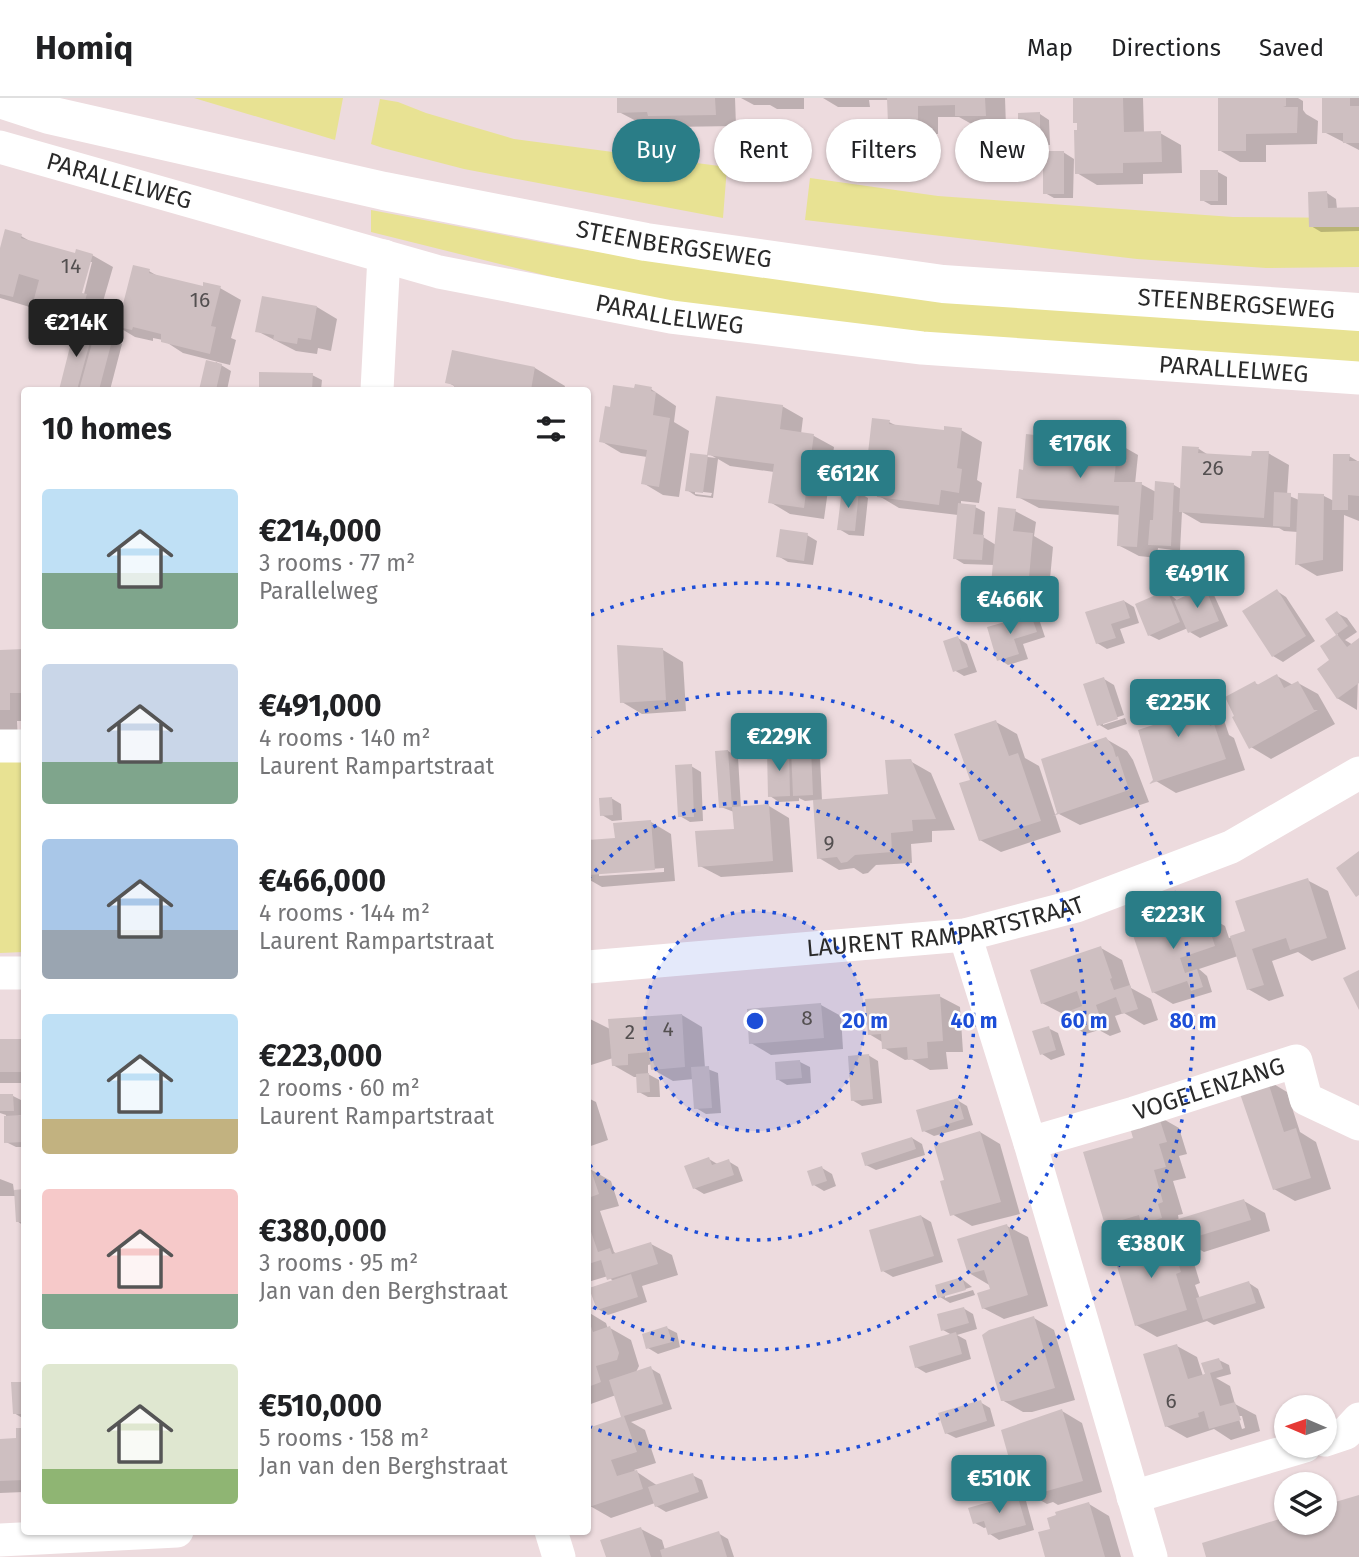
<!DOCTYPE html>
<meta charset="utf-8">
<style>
body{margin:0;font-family:"Fira Sans",sans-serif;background:#f6f6f6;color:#202124;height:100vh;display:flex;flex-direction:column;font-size:26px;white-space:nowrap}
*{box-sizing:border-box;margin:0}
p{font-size:23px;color:#757577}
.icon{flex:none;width:38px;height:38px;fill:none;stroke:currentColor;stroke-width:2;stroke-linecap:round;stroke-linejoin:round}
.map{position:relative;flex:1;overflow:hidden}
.drawer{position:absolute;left:21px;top:289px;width:570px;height:1148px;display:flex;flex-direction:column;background:#fff;border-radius:7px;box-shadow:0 2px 5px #0004}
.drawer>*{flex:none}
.top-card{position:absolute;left:612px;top:21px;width:640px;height:63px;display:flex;gap:14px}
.needle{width:46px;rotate:272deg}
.controls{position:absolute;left:1274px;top:1297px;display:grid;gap:14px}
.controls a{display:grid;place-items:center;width:63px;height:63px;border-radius:50%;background:#fff;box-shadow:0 2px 5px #0004;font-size:35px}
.price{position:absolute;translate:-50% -60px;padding:0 16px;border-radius:7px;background:#2a7d87;color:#fff;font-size:23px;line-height:46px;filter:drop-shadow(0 2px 4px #0008)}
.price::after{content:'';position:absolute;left:50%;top:42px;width:21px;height:16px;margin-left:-10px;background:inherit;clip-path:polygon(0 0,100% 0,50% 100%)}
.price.selected{background:#222;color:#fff}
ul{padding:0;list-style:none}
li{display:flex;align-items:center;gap:21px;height:175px;padding:0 21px}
li span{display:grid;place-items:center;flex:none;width:196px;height:140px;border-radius:7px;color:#555}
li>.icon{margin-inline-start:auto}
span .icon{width:84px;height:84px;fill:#fffc;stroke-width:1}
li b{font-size:30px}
h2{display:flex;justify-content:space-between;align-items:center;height:84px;padding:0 21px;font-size:30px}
.pill{padding:0 24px;border-radius:32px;background:#fff;box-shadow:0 2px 5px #0004;font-size:24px;line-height:63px}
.pill.selected{background:#2a7d87;color:#fff}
header{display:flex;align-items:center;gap:42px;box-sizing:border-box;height:98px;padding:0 35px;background:#fff;border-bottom:2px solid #e0e0e0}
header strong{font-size:33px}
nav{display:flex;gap:38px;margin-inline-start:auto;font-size:24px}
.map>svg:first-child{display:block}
</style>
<header>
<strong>Homiq</strong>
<nav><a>Map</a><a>Directions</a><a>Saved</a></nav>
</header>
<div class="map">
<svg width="1359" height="1459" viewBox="0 0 1359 1459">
<rect width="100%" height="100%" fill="#eddbde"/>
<path fill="#e8e293" d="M194,0H343L335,42Z
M380,1L398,4L426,15L514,41L727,69L723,120L464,71L383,50L371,46Z
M810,80L938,98L1233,119L1359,120V169L1266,170L1137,161L805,122Z
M371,112L561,148L804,185L1359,228V270L997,250L628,198L371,134Z
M0,662H24V854L0,855Z"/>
<path fill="#0003" fill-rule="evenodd" d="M619,0H735L736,28L670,29L663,25H640L619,14Z
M741,0H804V11H777L770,7H754Z
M823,0H1005L1006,29H977L959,19H938V36H910L890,25L889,2H869L870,9H838Z
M1075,0H1143L1144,35H1160L1181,47L1182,75L1143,76V86L1097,87L1077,75L1079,34Z
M1219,0H1298L1303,3V12L1306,16L1318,23L1317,46L1266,47V64H1240L1219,52Z
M1324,0H1359V52L1324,34Z
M1040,16L1049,22L1050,47H1030L1020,41Z
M1063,54L1074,61L1073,100H1054L1045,95Z
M1218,74L1227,79V107H1211L1202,102Z
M1327,95L1336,101L1337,111H1359V133L1321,134L1311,128Z
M21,138L35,146L76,157H92L113,169L102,207L106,210L101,229L77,222L75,230L112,240L122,246L110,292H61L76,233L52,227L32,215L33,210L0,200V156ZM89,164H92L82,204L78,203Z
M149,173L161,180L204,190H220L241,202L231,240L236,242L230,267L183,255L163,242L153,240V243L135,239L115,227L124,208Z
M317,209L337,221L331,253L318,250L317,256L296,253L257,233Z
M216,264L231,273L227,292H202Z
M535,270L565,288L564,292H456V289L447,284Z
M312,277L322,282L321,292L261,291Z
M651,291L676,308L674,324L689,333L679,399L663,397L643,385L647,359L621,355L601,343L611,310L635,292Z
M782,308L803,320L801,336L814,338L834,349L824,421L790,416L770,404L774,374L730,368L718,361L713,400L696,398L687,392L692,357L716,360L709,356ZM695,393L712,395L711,398L695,396Z
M889,324L897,328L946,334L961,332L982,344L977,382L982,385L979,405L961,403V407L975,409L985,414L983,439L996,447L1015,413L1036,424L1034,438L1053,449L1048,502L1013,498L993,486L994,467L964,466L954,460L958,417L899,410L879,398V392L862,382L869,357Z
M1044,340L1051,344L1101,348L1117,345L1138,357L1135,386H1141L1156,394L1174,387L1181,391L1183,350L1199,351L1210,358L1252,360L1268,355L1289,367L1287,397L1299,402V397L1324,398L1334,403L1349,358L1359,364V423L1344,417L1343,473L1317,478L1297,466L1298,434L1284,433L1279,430L1201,425L1182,414L1180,453L1158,450L1157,460L1139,458L1118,447L1120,417L1039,410L1018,399L1025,374Z
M858,394L868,400L864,438L849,437L839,431Z
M807,437L817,443L813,467L788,464L778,458Z
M1205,491L1214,497L1228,528L1200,540L1190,534L1188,530L1159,542L1149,537L1167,494L1178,503Z
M1277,493L1286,499L1315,543L1283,564L1273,558Z
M1124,503L1134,509L1139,525L1120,531L1125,545L1107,551L1097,545Z
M1337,515L1347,520L1357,534L1345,542L1353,547L1359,543L1357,612L1337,600L1331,562L1322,549L1338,537L1327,522Z
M1030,518L1040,524L1045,539L1023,546L1028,561L1008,567L999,561Z
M958,540L967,546L977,574L964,578L954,572Z
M663,552L683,564L686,613L642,616L622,604Z
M0,553H24V623H17L18,643L0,644Z
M1277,578L1293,587L1298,585L1318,596L1335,626L1271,661L1251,649L1255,585L1260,588Z
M1104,581L1114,587L1124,617L1103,624V627L1125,620L1127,626L1108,632L1098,626Z
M1162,597L1175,604L1180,603L1197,613L1204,610L1224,622L1229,637L1234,640L1245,672L1176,695L1156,683L1155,628Z
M996,624L1017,636L1025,660L1039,668L1061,734L1001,754L980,742L972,683Z
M1106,641L1127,653L1133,662L1149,704L1080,727L1059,716Z
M810,652L820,658L822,703L890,698L910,663L931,675L955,732L932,733V744L911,746L912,765L876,767L868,775L863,776L854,770L839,772L819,760L815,702L805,703L799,700V703L779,704L770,698L788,653L793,656Z
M728,653L738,659L741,710L769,708L789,720L793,774L721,779L700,768L736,732L734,714L721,709Z
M691,668L701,674L703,723L690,724L680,718Z
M611,700L621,706L622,722L612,723L602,717Z
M651,724L671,736L675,783L602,789L588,781V800V744L617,742ZM664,770V774L599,778V775Z
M1307,782L1328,793L1346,851L1312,863L1298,854L1272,863L1284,898L1269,903L1248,891L1238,858L1199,871L1207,878L1212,894L1173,906L1153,894L1204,816L1225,828L1229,840L1247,834Z
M1101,850L1122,862L1131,890L1151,901L1158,922L1144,927L1124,915L1115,918L1121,934L1110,938L1099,932L1086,936L1077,931L1071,913L1063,916L1042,905Z
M939,898L960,909L963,954H946L948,971L930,972L911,961L905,962L884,950V945L869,936Z
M821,907L841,918L843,951L771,957L751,945Z
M682,917L702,929L705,970L718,975L721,1015L706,1016L696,1010L694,981L673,983L652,971V966L648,967V976L659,982L660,999H648L639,994L638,979H634L613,967V960L588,968V920L610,931Z
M1048,930L1058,935L1065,957L1051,962L1042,956Z
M0,943H24V985H0Z
M868,957L878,963L882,1005L862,1008L852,1002Z
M800,964L810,969L811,985L787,987L777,981Z
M1267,982L1287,994L1300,1034L1316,1044L1331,1091L1295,1103L1274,1091Z
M0,998H13L23,1003V1017H18L24,1021V1049H16L6,1044V1017L0,1015Z
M588,1000L596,1004L608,1042L588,1049Z
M957,1002L967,1008L973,1027L934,1038L924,1033Z
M1158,1018L1179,1030L1187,1056L1179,1058L1186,1080L1173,1083L1183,1116L1178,1117L1179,1123L1244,1103L1265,1115L1270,1133L1204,1154L1183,1142L1180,1132L1163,1136L1153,1130L1127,1138L1106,1126L1135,1041Z
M980,1034L1000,1046L1020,1116L972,1128L952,1116Z
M912,1040L922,1046L925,1057L876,1072L866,1067Z
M709,1061L719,1067L728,1063L738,1069L743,1083L704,1096L694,1090Z
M822,1070L832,1076L836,1088L824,1093L814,1087Z
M590,1071L611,1083L619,1108L600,1113L614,1154L617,1156L651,1146L672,1157L678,1177L642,1188L647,1204L608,1217L598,1211L614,1184L608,1178L588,1184V1072Z
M0,1081L13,1086L14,1093H24V1128L17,1123L16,1098H0Z
M921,1118L931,1124L943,1164L893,1179L883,1173Z
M1007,1128L1028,1139L1048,1208L1004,1221L983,1210L992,1192L991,1188L969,1175Z
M1170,1140L1190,1152L1200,1185L1195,1187L1200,1201L1249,1185L1258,1191L1265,1210L1214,1227L1207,1223L1157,1239L1136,1227Z
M962,1181L972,1189L945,1197V1200L973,1192L975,1197L950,1205L940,1199Z
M963,1210L973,1216L977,1231L957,1237L966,1242L971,1261L926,1275L916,1269L952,1237L943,1232Z
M588,1214L606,1225L608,1231L610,1230L631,1242L639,1268L636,1274L650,1270L660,1276L672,1311L631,1324L645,1332L656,1365L634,1372L658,1388L692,1377L702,1382L708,1400L666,1414L656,1408L655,1405L611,1420L590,1408L588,1401V1332L624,1321L616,1297L588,1307Z
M1034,1220L1054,1232L1075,1302L1032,1314H1023L1002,1302Z
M667,1230L677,1235L680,1249L658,1256L648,1250Z
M1177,1248L1197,1259L1203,1278L1219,1262L1229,1267L1231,1276L1216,1280L1230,1288L1235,1306L1256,1317L1260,1333L1231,1342L1214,1331L1187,1340L1166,1328ZM1238,1318H1242L1245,1330L1242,1331Z
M13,1286H24V1394L0,1395V1343L18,1342L24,1332V1321L14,1315Z
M980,1304L990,1310L995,1328L956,1340L946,1335Z
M1062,1313L1082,1325L1102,1394L1058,1407L1053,1404L1047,1406L1026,1394L1017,1366L1012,1363Z
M1017,1398L1026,1403L1034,1432L999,1442L990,1436L987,1429L984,1430L975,1425Z
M1089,1406L1109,1418L1121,1459H1047L1053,1432Z
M641,1431L662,1442L665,1452L718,1435L728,1441L734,1459H607Z"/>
<path fill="#cebfc1" d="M617,0H715L716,17L648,18L647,14L617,15Z
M887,0H985L986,18H955V7L918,8V25L888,26Z
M1073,0H1123L1124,34L1161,33L1162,64L1123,65V75L1075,76L1074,32H1077V25H1073Z
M1218,0H1286V8L1283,9H1298L1297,35L1246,36V53H1218Z
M1322,0H1350V8H1359V45H1343V35H1322Z
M1040,14V42H1018V15Z
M1043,53H1064V96H1043Z
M1200,72H1218V103H1200Z
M1327,93L1328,110L1359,109V129H1309L1308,94Z
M5,131L22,136L21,140L75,155L76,151L93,156L82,195L87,196L80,219L57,212L54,223L30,216L39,182L19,176L13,199L0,196V150Z
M133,167L150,171L149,175L203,188V184L221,188L211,228L216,229L210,256L161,244V236L133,229L132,232L113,228L119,205L123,206Z
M262,198L317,208L311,242L298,240L297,246L273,242L274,237L255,234Z
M75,229L93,233L77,292H59Z
M95,234L113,239L99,292H79Z
M452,252L535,269L531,292H454V287L445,285Z
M206,262L222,266L216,292H199Z
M259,274L313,275L312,292H259Z
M635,286L652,289L651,293L656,294L653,317L670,320L659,389L641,386L647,352L599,344L605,308L610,309L613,287L634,290Z
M716,298L783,307L780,331L814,336L804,410L768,405L774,366L707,357Z
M872,320L890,322L889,326L944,332V328L962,330L957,370L962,371L959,395L941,392L939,407L877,399L878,385L860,383L864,354L868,355Z
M1026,336L1044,338V342L1072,344L1099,347V342L1118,344L1114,384H1142L1137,449L1117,448L1119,408L1016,400L1019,371L1023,372Z
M1182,348L1199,349L1198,355L1251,358L1252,353H1269L1264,420L1179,414Z
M690,355L708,357L703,395L685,393Z
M1333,356H1350L1349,363H1359V398L1348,397V412H1332Z
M1155,383L1174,385L1171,448L1148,447L1150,422H1153Z
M842,391L859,393L855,433L837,432Z
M1274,394L1291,395L1290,429L1273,428Z
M1298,395L1324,396L1323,462L1295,467Z
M958,405L976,407L973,436L984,437L982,462L953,461Z
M998,409L1016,411L1013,433L1033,435L1028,491L991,487Z
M780,431L808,435L804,463L776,459Z
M1205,489L1219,523L1188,535L1174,503Z
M1277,491L1306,538L1272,559L1242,513Z
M1167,492L1180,524L1148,538L1135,506Z
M1124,502L1130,520L1111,526L1116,540L1096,546L1085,514Z
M1337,513L1348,528L1337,536L1347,549L1359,540V585L1337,601L1317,571L1329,562L1320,548L1336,537L1325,521Z
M1031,517L1037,534L1014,541L1019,556L997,563L987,529Z
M958,538L968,569L953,574L943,543Z
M617,547L663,550L666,602L620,605Z
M24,551V595H10V612H0V552Z
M1277,576L1284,590L1298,583L1314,612H1318L1249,651L1232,619L1234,618L1225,599L1255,583L1257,587Z
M1104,579L1118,621L1097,628L1083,586Z
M1163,595L1167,605L1180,601L1184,615L1204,609L1210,628L1214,626L1226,661L1149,686L1153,682L1138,632L1153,627L1144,601Z
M996,622L1009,658L1018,655L1041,723L979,743L959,685L970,682L954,636Z
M1106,639L1113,649L1116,659L1118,658L1129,692L1053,718L1057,715L1041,661Z
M811,650L813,697L793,698L791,651Z
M789,651L790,698L768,699L767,652Z
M728,652L732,709L719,710L715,653Z
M911,661L936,721L912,722L913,733L891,735L892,754L855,757L847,764L841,765L837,759L817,761L813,702L888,696L885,662Z
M692,666L694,719H678L675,667Z
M612,699L613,717L600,718L599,700Z
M769,706L773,763L698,769L695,733L734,731L732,709Z
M651,722L655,772L588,777V742L615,740L613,725Z
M1359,753V797L1356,799L1336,770Z
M1308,780L1327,840L1290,852L1286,840L1252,851L1264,887L1247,892L1230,838L1245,833L1235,803Z
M1204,814L1215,848L1180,860L1185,875L1197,871L1203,889L1191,893L1187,883L1152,895L1133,837Z
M1101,848L1112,880L1110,881L1114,892L1130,887L1138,911L1122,916L1116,899L1096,907L1101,922L1075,932L1069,913L1082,908L1077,893L1041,906L1030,872Z
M1359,872V912L1343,880Z
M940,896L943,943L927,944L928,960L908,962L907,949L882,951L881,936L868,937L865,901Z
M821,905L824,940L749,946L747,911Z
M682,916L685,969L651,972L649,954L628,956V967L612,968L608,921Z
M1049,928L1056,952L1040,957L1032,933Z
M0,941H24V974H0Z
M869,956L873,1001L851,1003L848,958Z
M800,962L802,980L776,982L775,964Z
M709,968L712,1010L694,1011L691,969Z
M649,975L650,994L637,995L636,976Z
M1267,981L1284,1034L1296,1030L1311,1080L1273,1092L1238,990Z
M0,996H13L14,1013H0Z
M958,1000L964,1021L922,1034L916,1012Z
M1158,1016L1167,1044L1159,1046L1166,1069L1154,1072L1163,1104L1158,1106L1162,1120L1141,1126L1139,1117L1105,1127L1083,1054L1133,1040L1129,1026Z
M22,1017L23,1044L4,1045V1018Z
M980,1033L1001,1104L950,1118L940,1083L944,1082L934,1047Z
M912,1039L916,1051L865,1068L861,1055Z
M709,1059L712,1067L729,1061L734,1077L693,1091L684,1068Z
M822,1068L827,1083L812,1088L807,1073Z
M590,1069L599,1096L588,1100V1070Z
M24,1091V1124H16L14,1092Z
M1244,1101L1251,1122L1182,1143L1175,1122Z
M921,1117L934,1158L881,1174L869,1132Z
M588,1125L598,1154L610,1150L612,1156L651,1144L658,1166L607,1182L601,1162L588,1166Z
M1007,1126L1028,1197L982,1211L977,1195L990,1191L984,1172L968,1176L957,1141Z
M1170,1138L1181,1174L1176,1176L1187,1212L1135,1228L1113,1155Z
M631,1176L638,1199L597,1212L589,1190Z
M962,1179L966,1192L938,1200L935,1187Z
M1249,1183L1256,1205L1203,1222L1196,1200Z
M964,1209L969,1225L941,1233L937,1216Z
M1034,1218L1055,1290L1010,1303H1001L982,1237L989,1232Z
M588,1220L593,1234L610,1228L619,1255L617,1262L596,1268L601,1284L588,1289Z
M667,1228L672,1244L646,1251L642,1236Z
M956,1234L962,1256L915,1270L909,1248Z
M1177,1246L1188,1281L1205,1276L1201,1265L1219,1260L1223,1271L1210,1275L1220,1308L1235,1304L1241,1322L1209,1331L1204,1313L1198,1315L1199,1319L1165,1329L1143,1256Z
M651,1268L663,1306L624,1318L637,1354L611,1362L617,1378L637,1372L643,1391L589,1409L588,1330L621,1319L609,1282Z
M11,1284H24V1382L0,1383V1341L16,1340V1330H22V1316H13Z
M981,1302L987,1323L945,1336L938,1315Z
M1062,1311L1083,1383L1036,1396L1035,1392L1025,1395L1016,1362L1010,1364L1001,1332Z
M693,1375L699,1394L655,1409L648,1389Z
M1017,1396L1026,1427L988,1437L984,1423L973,1426L968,1410Z
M1359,1397V1459H1206L1202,1445L1286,1419V1424H1325V1407Z
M1089,1404L1105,1459H1045L1038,1434L1050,1431L1047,1420L1056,1417L1055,1414Z
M641,1429L651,1459H606L600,1442Z
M719,1433L727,1459H662L660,1452Z"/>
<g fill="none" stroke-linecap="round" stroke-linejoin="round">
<g stroke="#fff" stroke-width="33">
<path id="s1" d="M0,49L439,174L671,219L922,250L1359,280"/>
<path d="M377,292L384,158"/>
<path d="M0,648H24"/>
<path d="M965,837L1030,1045L1151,1459"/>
<path id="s2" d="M588,869L965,837L1076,808L1231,749L1359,675"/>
<path d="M0,875H24"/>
<path id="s3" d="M1030,1045L1134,1015L1296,963L1306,1001L1359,1026"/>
<path d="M1325,1342L1346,1335L1359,1321"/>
<path d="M1133,1399L1305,1348"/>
<path d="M551,1433L559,1459"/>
<path d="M0,1442L177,1433"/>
</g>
<path stroke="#fff" stroke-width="38" id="s4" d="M0,1L49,17L384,93L646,144L943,186L1359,214"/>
</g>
<circle cx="755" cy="923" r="110" fill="#1d4ed8" fill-opacity=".12"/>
<g fill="none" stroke="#1d4ed8" stroke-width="3.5" stroke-dasharray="3.5 7">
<circle cx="755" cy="923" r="110"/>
<path d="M588 781A219 219 0 1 1 588 1065"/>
<path d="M588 640A329 329 0 1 1 588 1206"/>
<path d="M591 517A438 438 0 1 1 591 1329"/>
</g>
<g text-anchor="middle" stroke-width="5" stroke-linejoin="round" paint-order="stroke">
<g font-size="21" fill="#534f50">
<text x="71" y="175">14</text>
<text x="200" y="209">16</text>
<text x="1213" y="377">26</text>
<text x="829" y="752">9</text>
<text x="807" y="927">8</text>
<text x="668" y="938">4</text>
<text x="630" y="941">2</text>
<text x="1171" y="1310">6</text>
</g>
<g font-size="24" fill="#2a2a2a" stroke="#fff">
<text dy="8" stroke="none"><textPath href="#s1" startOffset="124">PARALLELWEG</textPath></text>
<text dy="8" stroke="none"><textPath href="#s4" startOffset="690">STEENBERGSEWEG</textPath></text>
<text dy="8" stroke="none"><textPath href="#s4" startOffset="1256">STEENBERGSEWEG</textPath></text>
<text dy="8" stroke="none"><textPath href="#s1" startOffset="691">PARALLELWEG</textPath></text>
<text dy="8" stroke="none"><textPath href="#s1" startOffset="1258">PARALLELWEG</textPath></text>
<text dy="8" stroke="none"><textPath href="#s2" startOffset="360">LAURENT RAMPARTSTRAAT</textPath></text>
<text dy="8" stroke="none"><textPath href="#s3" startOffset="187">VOGELENZANG</textPath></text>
</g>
</g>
<circle cx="755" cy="923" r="10" fill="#1d4ed8" stroke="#fff" stroke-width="3.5"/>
<g font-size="21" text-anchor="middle" font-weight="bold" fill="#1d4ed8" stroke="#fff" stroke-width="5" stroke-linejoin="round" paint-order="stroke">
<text x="865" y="930">20 m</text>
<text x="974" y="930">40 m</text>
<text x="1084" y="930">60 m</text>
<text x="1193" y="930">80 m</text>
</g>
</svg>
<div class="controls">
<a><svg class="needle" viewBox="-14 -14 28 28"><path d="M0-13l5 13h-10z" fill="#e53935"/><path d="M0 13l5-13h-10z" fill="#757577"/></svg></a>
<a><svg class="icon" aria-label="layers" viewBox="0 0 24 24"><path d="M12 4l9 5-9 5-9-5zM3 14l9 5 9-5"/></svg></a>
</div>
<b class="price selected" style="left:76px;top:261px">€214K</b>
<b class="price" style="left:1080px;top:382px">€176K</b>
<b class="price" style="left:848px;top:412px">€612K</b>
<b class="price" style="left:1197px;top:512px">€491K</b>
<b class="price" style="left:1010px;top:538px">€466K</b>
<b class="price" style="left:1178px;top:641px">€225K</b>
<b class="price" style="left:779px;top:675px">€229K</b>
<b class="price" style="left:1173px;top:853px">€223K</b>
<b class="price" style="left:1151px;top:1182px">€380K</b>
<b class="price" style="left:999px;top:1417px">€510K</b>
<div class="top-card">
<a class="pill selected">Buy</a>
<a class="pill">Rent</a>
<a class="pill">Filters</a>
<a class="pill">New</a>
</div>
<section class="drawer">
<h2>10 homes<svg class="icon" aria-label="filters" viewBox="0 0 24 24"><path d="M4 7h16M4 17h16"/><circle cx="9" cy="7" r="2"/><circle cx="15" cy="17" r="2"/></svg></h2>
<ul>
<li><span style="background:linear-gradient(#bfe0f5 60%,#7fa58c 0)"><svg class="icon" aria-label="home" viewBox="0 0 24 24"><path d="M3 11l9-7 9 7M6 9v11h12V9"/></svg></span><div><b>€214,000</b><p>3 rooms · 77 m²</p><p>Parallelweg</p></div></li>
<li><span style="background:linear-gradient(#c9d6e8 70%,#7fa58c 0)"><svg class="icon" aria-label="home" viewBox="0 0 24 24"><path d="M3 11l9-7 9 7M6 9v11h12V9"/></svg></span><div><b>€491,000</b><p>4 rooms · 140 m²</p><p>Laurent Rampartstraat</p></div></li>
<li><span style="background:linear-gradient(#a9c7e8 65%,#9aa5b1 0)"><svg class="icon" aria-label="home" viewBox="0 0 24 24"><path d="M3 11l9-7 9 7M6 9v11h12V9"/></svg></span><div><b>€466,000</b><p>4 rooms · 144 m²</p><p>Laurent Rampartstraat</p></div></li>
<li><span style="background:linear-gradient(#bfe0f5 75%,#c2b280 0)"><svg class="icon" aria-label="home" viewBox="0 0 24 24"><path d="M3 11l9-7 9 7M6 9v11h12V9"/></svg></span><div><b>€223,000</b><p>2 rooms · 60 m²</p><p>Laurent Rampartstraat</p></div></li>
<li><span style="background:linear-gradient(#f6c9c9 75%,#7fa58c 0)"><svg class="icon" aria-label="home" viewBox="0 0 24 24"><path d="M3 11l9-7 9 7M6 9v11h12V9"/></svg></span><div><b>€380,000</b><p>3 rooms · 95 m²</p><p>Jan van den Berghstraat</p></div></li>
<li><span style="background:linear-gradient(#dfe7d0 75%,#8fb573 0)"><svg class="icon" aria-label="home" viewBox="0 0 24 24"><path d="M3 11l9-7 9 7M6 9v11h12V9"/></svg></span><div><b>€510,000</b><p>5 rooms · 158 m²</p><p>Jan van den Berghstraat</p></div></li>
</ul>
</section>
</div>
